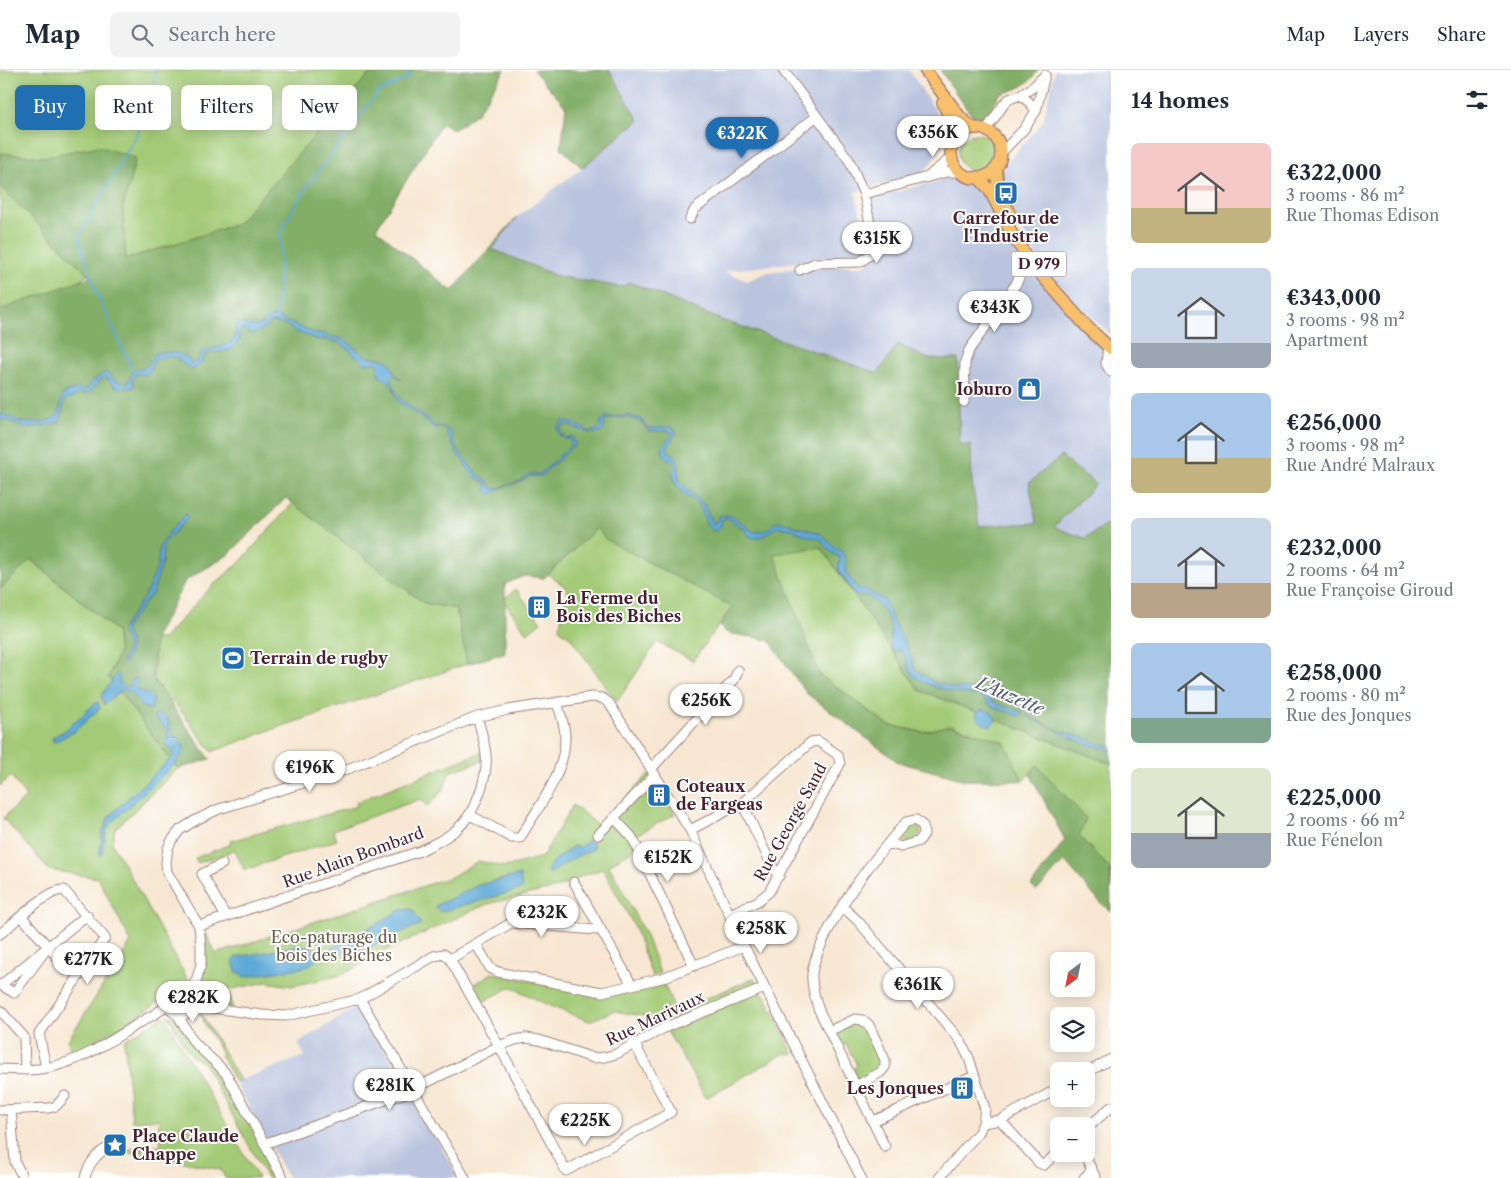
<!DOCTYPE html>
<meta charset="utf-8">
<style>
body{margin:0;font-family:"Libre Caslon Text",serif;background:#f2f2f3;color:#1f2937;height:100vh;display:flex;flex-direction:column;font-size:19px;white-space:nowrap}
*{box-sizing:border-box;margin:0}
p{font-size:16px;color:#747a83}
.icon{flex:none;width:28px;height:28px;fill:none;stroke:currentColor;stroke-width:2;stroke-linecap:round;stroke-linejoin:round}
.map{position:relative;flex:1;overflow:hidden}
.details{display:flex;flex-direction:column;background:#fff;width:400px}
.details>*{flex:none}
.hud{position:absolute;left:15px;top:15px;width:475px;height:45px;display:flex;gap:10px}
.needle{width:32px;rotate:212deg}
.fabs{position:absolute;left:1050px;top:882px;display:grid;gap:10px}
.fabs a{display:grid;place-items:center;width:45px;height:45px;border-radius:8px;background:#fff;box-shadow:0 2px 12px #0003;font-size:25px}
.price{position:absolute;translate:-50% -42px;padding:0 11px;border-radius:18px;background:#fff;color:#222;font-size:16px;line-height:32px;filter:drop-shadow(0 1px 2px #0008)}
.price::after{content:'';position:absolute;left:50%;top:30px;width:15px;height:11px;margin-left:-8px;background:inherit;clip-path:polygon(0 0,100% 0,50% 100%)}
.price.selected{background:#1f6fb2;color:#fff}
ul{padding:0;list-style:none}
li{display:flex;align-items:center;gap:15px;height:125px;padding:0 20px}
li span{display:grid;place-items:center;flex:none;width:140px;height:100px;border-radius:8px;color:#555}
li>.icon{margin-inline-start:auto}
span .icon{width:60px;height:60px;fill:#fffc;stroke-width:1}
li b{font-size:21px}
h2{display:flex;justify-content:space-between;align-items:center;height:60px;padding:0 20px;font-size:21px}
.chip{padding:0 18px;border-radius:8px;background:#fff;box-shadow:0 2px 12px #0003;font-size:18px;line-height:45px}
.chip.selected{background:#1f6fb2;color:#fff}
header{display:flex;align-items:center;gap:30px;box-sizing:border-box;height:70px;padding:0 25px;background:#fff;border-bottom:1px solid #e0e1e3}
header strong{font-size:24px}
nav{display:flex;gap:28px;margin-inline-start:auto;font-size:18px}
.search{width:350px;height:45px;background:#f2f2f3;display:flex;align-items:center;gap:12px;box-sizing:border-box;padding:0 18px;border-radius:8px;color:#747a83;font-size:19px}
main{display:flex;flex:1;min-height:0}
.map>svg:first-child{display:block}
</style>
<header>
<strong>Map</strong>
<div class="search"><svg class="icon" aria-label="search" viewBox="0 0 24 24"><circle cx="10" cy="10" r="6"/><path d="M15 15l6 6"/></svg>Search here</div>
<nav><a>Map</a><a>Layers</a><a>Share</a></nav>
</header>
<main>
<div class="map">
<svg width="1111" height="1108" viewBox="0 0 1111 1108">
<rect width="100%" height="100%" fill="#fff"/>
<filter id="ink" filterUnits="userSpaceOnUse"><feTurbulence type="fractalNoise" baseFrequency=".02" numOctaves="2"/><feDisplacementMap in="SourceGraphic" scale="10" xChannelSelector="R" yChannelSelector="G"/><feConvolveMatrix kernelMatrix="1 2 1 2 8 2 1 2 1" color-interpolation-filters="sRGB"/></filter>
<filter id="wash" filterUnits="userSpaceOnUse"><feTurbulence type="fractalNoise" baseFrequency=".0096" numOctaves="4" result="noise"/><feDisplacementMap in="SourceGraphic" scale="20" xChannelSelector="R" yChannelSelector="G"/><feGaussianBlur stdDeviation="1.12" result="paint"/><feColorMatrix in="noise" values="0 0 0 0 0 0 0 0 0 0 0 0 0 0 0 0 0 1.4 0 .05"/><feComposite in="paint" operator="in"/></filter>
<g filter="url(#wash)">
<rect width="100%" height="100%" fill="#f7e7d2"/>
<path fill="#bac4de" d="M607,0H909L938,45L945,72L924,103L855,122L869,177L861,185L837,187L724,201L747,211L768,202L817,195L864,196L876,184V175L868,135L873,127L931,113L953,105L981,116L1011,169L1103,278L1101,291L1111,306V452L1085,468L1053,457L1037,453L979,456L972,412L971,375H960L958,289H928L899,274L879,303L719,249L630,212L621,217L557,206L492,179L517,147L582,98L639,50Z
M1055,0H1106L1111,6V264L1083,241L1042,195L1018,154L1002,107L1005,95L1043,51Z
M360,935L459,1108H288L235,1012L305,986L298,973Z"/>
<path fill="#a3ca76" stroke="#767450" d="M0,0H373L237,154L101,197L0,256Z
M958 83a19 19 0 1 1 38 0a19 19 0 1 1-38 0Z
M293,433L424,533L456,539L467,594L262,663L212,682L175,634L168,630L153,609L155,569H163L210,518L240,492Z
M597,458L732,537L693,591L657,572L617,632L570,567L559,559L568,519L548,504Z
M821,477L919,620L1111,694V820L1110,799L1079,766L1037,695L1023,711L1004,672L951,655L922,662L888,655L819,604L773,483Z
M30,489L116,561L119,583L108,607L178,699L115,759L112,773L188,910L184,914L168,920L162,932L160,931L124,955L71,983L68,970L131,872L98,808L49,800L3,748L26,727L11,706L0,716V520Z
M516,519L541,552L527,563L503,530Z
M482,682V691L449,702C447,717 438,727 427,737L421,729L333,760L337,770L244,800L235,780L198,793L195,788L231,774L230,771L357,736L356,732Z
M650,703L675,744L636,765L633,780L609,795L646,866L660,903L652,906L633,854L603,799L581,806L573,812L556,818L487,834L387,880L342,905L291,916L266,912L228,920L233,938L202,933L195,926C207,900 207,887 204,859L216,884L451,807L478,791L505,797L542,787L573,735L599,756Z
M913,753L921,759C920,770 905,777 898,768L908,754Z
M492,903L584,922L663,912L676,941L754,908L758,915L651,959L644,946L614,941L589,951L550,936L511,917L481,933L472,916Z
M758,922L765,925L794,985L785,983L706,1028L667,961Z
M174 933a6 6 0 1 1 12 0a6 6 0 1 1-12 0Z
M200,943H201L240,1010L235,1012L220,985L222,984L203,951L204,950Z
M167,945L174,947L219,1001L279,1108H267L203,992L191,986Z
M164,946L258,1108H225L221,1100L139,1082L130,1084L129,1079L161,1076L158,1049L132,1051L124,970Z
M856,952L864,955L882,991L881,999L858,1011L852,1000L857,995L846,974L841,976L837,968L839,960Z"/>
<path fill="#82ae67" stroke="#666649" d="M373,0H505L477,43L454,60L442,53L376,159L452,221L517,147L492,179L557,206L621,217L630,212L719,249L878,303L898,274L928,289H958L960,375H971L972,412L979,456L1037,453L1029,413L1061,386L1096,414L1054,457L1085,468L1111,452V694L919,620L821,477L774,484L819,604L888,655L922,662L951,655L1004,672L1023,711L965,710L898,692L806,623L769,570L727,563L720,556L732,537L605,469L597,458L544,508L524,506L505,514V583L467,594L456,539L424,533L286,428L228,485L185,511L155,569L153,609L210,689L178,699L108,607L119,583L116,561L31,489L0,520V240L90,207L0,116V83L43,87L98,76L136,88L123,137L126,189L237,154Z
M533,0H609L639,50L582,98L561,78L566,37Z
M940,0H1038C1028,16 1018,19 1000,24L989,42L979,51L970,43Z
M1037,695L1086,748L1079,766L1110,799L1111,842L1096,828L1064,791L1037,821L1031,816L1065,770L1030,704Z"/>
<path fill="#5da9d6" stroke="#546480" d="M274,246L317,264H326L330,267L344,269L365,286L384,289L390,292L395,304L403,310L394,305L391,308L396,323L402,330L436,356L444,357L450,361L457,379L477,404L489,412L491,418L495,419L519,411L528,404H540L570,376L571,370L565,369L559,365L557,358L562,351L573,353L591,362L600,358L601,350L606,347H617L627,345L641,349L647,358L671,357L674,359L676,362L667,379C670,383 673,384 676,387C681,392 678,402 678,408L687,419L704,434L712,453H715L719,446C735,441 743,457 755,462L766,460L777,451L820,463L836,478L844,483L846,494L845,501L858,519H865L885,531L894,554L905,573L912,590L913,596L916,600L935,613L943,614L953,618L972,619L985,623C991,634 1010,638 1023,642L1022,645L1018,646L991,636L981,626C962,624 918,618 909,599C907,596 908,593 907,591C906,587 903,584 901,580L893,581C889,574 891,569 891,562C890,546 879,531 865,525L861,527L855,525L844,508L838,501L840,487C832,484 824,477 821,469L808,466L791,459L779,457L773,459L764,466L754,468L750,467L745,460L728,448L721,450L722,455C708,473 704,443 700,436C695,428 690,430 684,424C680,420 680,417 674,413L672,403L676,398L673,391C656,384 662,375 672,365L671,362C665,359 655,362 648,361L641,352L627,347C619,349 610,347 604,351C608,375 576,358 566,354L561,356L560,363L567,368L572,366L575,372L574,376C567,380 564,386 558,391C552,396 546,400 542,406H530L519,412L503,417L492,424L488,423L486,420L487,413L476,408L467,398L453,377L446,360L442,358H435L398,331C394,325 394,317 389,312C386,309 382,308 379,306L378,295L376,293H364L341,273L323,269L318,270L294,261L286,255L273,252L258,262L252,264L243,259L240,260L239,264L240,271C223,288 225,278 207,284L204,286L202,293L192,300C175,290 178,281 155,290L148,305L136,304L132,311L134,313V317C128,320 118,318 113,315C110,313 109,310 107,308L101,309C95,317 89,327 78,323L74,327L66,329C62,336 63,344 60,352C54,354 32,358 27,358C17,357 10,347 0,350V345C9,343 14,351 23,352C33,354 50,352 58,345L63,324C68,321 73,321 79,318L83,321L89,317L91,312L104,303L109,304L112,308L127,314L134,299C145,302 151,292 155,283C168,282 185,280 192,294L198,290L201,282C214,278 224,277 235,269V256C243,250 247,257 255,256C261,256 269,249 274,246Z
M186,444L188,448L165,472L163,478L162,493L153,522L125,558L131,576L125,593L122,591L128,577L122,562L123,557L144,527L149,517L158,495L159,478L162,472L173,457Z
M117,604L119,605V612L124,617L129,616L134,608L137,609V620C149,624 157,624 151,640L142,637L132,623L123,619L104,635L101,626L114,607Z
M98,631L100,638L75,661L55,672L52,671L53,667L64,661Z
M982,639C988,640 993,643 996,648L995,652L991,656C983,655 980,652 976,646L978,641Z
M157,643L168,649L171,664L182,672L184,677L183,683L175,694L110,754L107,759L101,786L99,784L103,760L109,746L170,689L173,685V681L166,674L168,661L155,648V645Z
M1027,645L1056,659L1108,676L1111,678V682L1107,679L1080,672L1027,646Z
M589,770L592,772L594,779L577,786L549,804L547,801L551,793L573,776L580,777Z
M520,805L522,819L440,842L435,836L478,815Z
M412,839L421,854L393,866L358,883L331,882L330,879L351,866L381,852L400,840Z
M299,875L311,876L317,889L306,897L245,907L236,901L233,891L236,887L278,880Z"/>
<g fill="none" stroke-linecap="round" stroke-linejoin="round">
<path stroke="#5da9d6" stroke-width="2" d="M275,249L280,202V162L306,118L377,23L409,7L408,0
M134,302L111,254L96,221L78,167L139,61L151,25L156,0"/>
</g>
</g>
<g filter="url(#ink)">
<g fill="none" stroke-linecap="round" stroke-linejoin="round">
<g stroke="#a0837e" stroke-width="11">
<path id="minor" d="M783,0L849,90L864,124L928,107L947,102H960
M1021,25L1030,33L1036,41
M986,60L1004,34L1009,29L1021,25L1032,18L1045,5
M1001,83L1024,59L1036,41L1045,5
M930,105L952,87
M690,149L695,139L817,46
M800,200L815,193L860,192L871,184L873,169L864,124
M1108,277L1106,294L1111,302
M964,332L965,292L969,280L1016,214L1023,199L1030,192
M651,699L715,629L734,610L738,600
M742,733L773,798L779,806
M470,745L512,768H520C538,737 566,703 565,666C565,655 560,643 557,632
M615,749L631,766L636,775L694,896
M690,760L742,733L811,672L818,671L838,685L840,694L769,822L758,831L730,844
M598,765L655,704
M222,794L202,804L226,847
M574,812L632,915
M842,836L858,851L960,970L969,988L985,1039L983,1053L979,1062L939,1108
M22,847L59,889L80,905
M199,856L420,781C433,774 446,769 457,759C475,744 488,708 486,685C485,672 481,660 477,647
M0,864C14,853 48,819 64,820L105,868L39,964L46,998
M476,874L490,898L498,902L602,922L662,908L744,876
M48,877L14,923L1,915L87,845
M450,889L511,853L596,860L600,858
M169 933a12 12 0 1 1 24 0a12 12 0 1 1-24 0Z
M187,923L196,911L201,894V876L199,856L167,802L166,792L168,778L172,770L180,760L196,750L219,739L345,700L477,647L508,640L592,627L602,628L609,633L690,760L744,876L861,1108
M360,929L465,1108
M193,935L262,945L286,946L360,929L434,886L444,884L450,889L499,976L566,1101L671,1042L634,973
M0,940L24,967L25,1000
M177,944L193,971L203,981L219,996L227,1005L283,1108
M829,961L855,949L862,950L869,955L885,990V997L881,1002L856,1016
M0,999C15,1000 31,1001 46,998C79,992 108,973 136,955C142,951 158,943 162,939C165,936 167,933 170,930
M1086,1003L1111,989
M0,1040L49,1038L56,1036L65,1026
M11,1040L15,1092L21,1104
M1000,1050L1039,1093L1044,1095L1059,1081
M873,1051L974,1006
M983,1053L1000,1050L1059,1018
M1086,1059L1111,1037
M264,1074L410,1021L499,976L515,970L526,968L539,970L593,988L605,987L616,984L668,956L765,918
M885,1077L818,938C815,927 811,916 812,904C813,892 818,882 823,871C844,826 874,789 906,752L916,750L923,756L924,764L919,771L901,777L888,773
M1084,1084L1096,1108
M85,1108C88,1094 100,1078 115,1076
M1084,1108L1092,1100"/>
</g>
<g stroke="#a0837e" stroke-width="14">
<path id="major" d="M925,0L960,47L973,58
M943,33L958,66
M951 83a25 25 0 1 1 50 0a25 25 0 1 1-50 0Z
M996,98L998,117L1011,147
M978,107L989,119L1013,166L1030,192L1086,256L1111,279"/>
</g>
<use href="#minor" stroke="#fff" stroke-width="9"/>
<use href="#major" stroke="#f8bf6c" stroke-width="11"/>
</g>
</g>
<defs>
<g id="bus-square" transform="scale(1.25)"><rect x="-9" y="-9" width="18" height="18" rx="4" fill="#1f6fb2" stroke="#fff"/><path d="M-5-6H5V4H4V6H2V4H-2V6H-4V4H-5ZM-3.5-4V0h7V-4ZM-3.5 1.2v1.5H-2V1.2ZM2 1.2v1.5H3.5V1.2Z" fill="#fff"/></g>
<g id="shop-square" transform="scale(1.25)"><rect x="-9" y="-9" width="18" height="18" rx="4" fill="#1f6fb2" stroke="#fff"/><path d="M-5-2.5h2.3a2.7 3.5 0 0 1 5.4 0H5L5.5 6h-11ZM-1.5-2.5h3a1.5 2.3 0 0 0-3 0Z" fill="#fff"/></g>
<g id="building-square" transform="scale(1.25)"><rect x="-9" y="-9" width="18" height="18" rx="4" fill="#1f6fb2" stroke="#fff"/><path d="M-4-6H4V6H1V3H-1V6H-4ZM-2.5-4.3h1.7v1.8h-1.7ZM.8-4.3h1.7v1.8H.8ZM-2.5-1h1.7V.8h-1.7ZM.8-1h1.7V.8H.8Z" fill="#fff"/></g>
<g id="stadium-square" transform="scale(1.25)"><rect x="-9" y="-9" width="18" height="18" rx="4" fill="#1f6fb2" stroke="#fff"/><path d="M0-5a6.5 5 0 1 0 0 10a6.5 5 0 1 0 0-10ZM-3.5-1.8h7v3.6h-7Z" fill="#fff"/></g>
<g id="sight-square" transform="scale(1.25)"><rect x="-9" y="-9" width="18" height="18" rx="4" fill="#1f6fb2" stroke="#fff"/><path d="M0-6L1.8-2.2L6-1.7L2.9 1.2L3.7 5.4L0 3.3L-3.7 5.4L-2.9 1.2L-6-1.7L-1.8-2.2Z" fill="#fff"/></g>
</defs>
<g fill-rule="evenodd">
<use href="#bus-square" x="1006" y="123"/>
<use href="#shop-square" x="1029" y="319"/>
<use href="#building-square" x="539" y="537"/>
<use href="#stadium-square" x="233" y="588"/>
<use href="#building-square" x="659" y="725"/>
<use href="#building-square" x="962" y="1018"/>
<use href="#sight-square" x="115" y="1075"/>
</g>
<g text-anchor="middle" stroke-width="4" stroke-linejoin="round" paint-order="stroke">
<rect fill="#fff" stroke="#80626b" stroke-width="1" x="1011.5" y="181.5" width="55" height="25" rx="4"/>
<g font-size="15" font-weight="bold" fill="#4a1f2b">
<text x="1039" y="199">D 979</text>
</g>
<g font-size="16" font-weight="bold" fill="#4a1f2b" stroke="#fff" text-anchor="start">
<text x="1006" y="154" text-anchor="middle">Carrefour de<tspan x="1006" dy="18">l'Industrie</tspan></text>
<text x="1012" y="325" text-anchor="end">Ioburo</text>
<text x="556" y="534">La Ferme du<tspan x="556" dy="18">Bois des Biches</tspan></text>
<text x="250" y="594">Terrain de rugby</text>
<text x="676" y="722">Coteaux<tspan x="676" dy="18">de Fargeas</tspan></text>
<text x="944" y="1024" text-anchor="end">Les Jonques</text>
<text x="132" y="1072">Place Claude<tspan x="132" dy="18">Chappe</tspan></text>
</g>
<g font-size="16" fill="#4a1f2b" stroke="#fff">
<text transform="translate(790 752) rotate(-61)" y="6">Rue George Sand</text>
<text transform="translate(353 787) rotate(-20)" y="6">Rue Alain Bombard</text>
<text transform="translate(655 948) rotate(-25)" y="6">Rue Marivaux</text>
</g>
<g font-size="16" fill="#695b45" stroke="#fff">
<text x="334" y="873">Eco-paturage du<tspan x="334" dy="18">bois des Biches</tspan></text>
</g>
<g font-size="18" font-style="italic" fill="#535d78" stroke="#fff">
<text transform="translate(1010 626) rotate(23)" y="6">L'Auzette</text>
</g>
</g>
</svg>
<div class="fabs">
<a><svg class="needle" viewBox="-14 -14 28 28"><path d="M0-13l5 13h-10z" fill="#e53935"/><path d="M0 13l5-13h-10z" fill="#747a83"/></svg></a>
<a><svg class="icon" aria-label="layers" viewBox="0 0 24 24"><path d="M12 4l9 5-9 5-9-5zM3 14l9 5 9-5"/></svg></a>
<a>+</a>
<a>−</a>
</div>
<b class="price" style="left:933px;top:88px">€356K</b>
<b class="price selected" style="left:742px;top:89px">€322K</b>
<b class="price" style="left:877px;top:194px">€315K</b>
<b class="price" style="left:995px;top:263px">€343K</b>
<b class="price" style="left:706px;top:656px">€256K</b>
<b class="price" style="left:310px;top:723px">€196K</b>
<b class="price" style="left:668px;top:813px">€152K</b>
<b class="price" style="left:542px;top:868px">€232K</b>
<b class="price" style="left:761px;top:884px">€258K</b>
<b class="price" style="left:88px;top:915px">€277K</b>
<b class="price" style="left:918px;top:940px">€361K</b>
<b class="price" style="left:193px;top:953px">€282K</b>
<b class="price" style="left:390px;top:1041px">€281K</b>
<b class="price" style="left:585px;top:1076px">€225K</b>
<div class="hud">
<a class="chip selected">Buy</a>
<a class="chip">Rent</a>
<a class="chip">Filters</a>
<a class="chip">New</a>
</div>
</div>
<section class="details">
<h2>14 homes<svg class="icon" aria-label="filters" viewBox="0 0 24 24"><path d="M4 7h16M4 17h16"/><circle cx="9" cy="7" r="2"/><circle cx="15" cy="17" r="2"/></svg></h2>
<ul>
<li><span style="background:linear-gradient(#f6c9c9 65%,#c2b280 0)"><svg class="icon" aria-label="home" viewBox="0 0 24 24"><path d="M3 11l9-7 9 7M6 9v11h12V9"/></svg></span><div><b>€322,000</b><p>3 rooms · 86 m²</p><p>Rue Thomas Edison</p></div></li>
<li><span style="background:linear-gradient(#c9d6e8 75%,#9aa5b1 0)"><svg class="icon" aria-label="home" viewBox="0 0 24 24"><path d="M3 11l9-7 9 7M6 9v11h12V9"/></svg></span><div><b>€343,000</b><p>3 rooms · 98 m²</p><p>Apartment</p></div></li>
<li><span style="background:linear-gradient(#a9c7e8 65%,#c2b280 0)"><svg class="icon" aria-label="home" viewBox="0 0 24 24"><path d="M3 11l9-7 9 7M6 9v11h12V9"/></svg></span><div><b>€256,000</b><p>3 rooms · 98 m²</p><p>Rue André Malraux</p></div></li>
<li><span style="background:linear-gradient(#c9d6e8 65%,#b9a48a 0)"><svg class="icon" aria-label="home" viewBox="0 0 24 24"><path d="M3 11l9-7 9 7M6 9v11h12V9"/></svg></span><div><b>€232,000</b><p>2 rooms · 64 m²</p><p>Rue Françoise Giroud</p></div></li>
<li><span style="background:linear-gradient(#a9c7e8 75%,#7fa58c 0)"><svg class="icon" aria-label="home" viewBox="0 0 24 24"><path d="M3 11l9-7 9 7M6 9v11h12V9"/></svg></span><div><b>€258,000</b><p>2 rooms · 80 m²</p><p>Rue des Jonques</p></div></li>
<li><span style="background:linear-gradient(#dfe7d0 65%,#9aa5b1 0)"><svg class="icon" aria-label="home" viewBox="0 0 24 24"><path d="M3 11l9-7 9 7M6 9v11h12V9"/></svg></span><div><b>€225,000</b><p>2 rooms · 66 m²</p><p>Rue Fénelon</p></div></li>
</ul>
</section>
</main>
